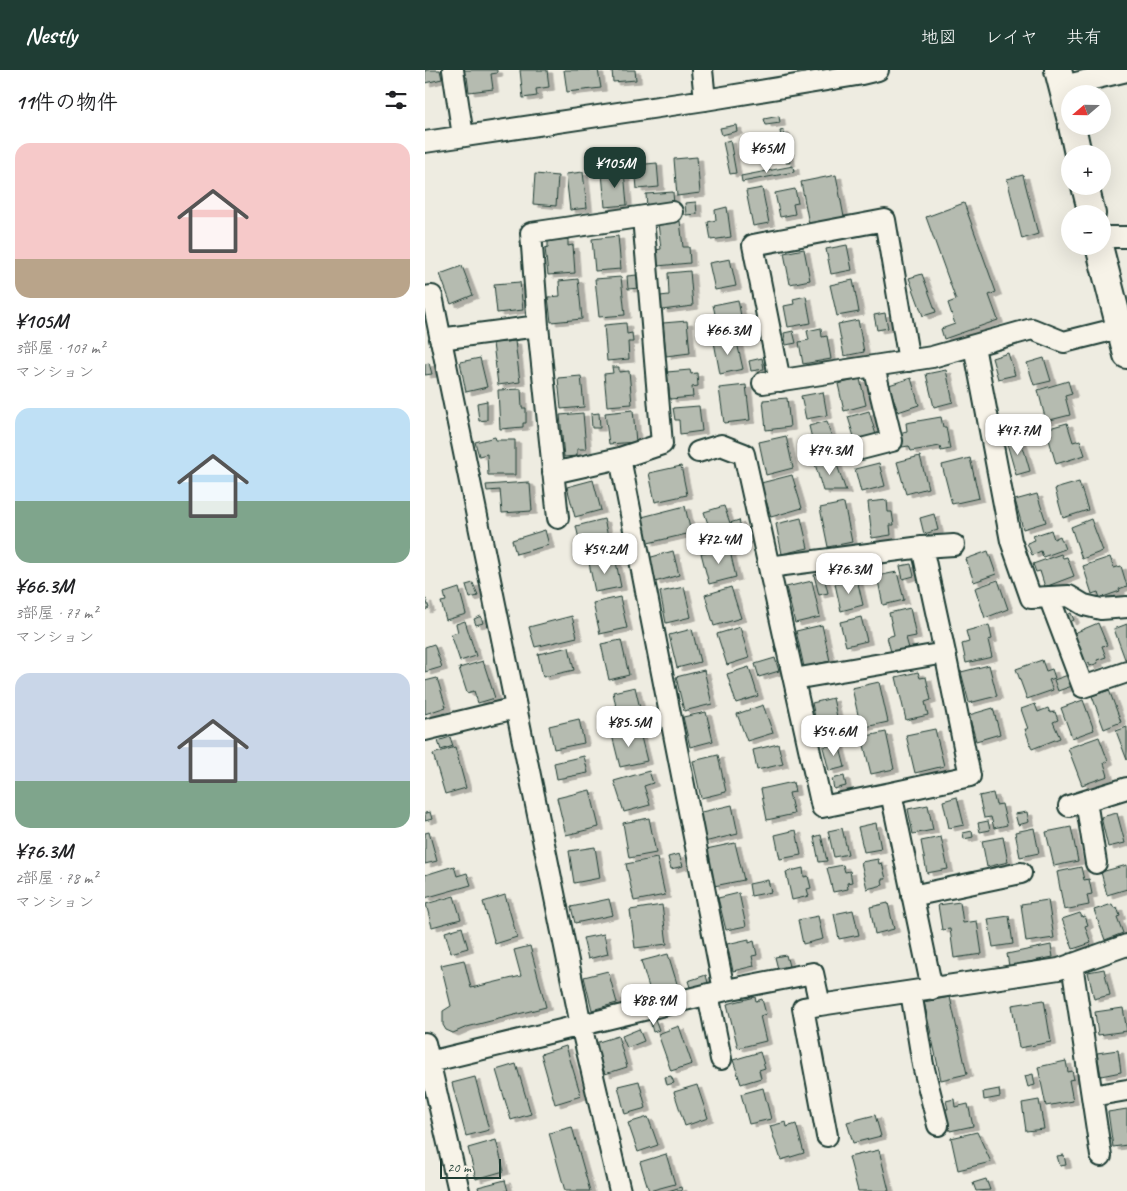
<!DOCTYPE html>
<html lang="ja">
<meta charset="utf-8">
<style>
body{margin:0;font-family:Caveat,"Klee One",sans-serif;background:#f6f6f6;color:#202124;height:100vh;display:flex;flex-direction:column;font-size:19px;white-space:nowrap}
*{box-sizing:border-box;margin:0}
p{font-size:16px;color:#757577}
.icon{flex:none;width:28px;height:28px;fill:none;stroke:currentColor;stroke-width:2;stroke-linecap:round;stroke-linejoin:round}
.map{position:relative;flex:1;overflow:hidden}
.panel{display:flex;flex-direction:column;background:#fff;width:425px}
.panel>*{flex:none}
.needle{width:32px;rotate:250deg}
.controls{position:absolute;left:636px;top:15px;display:grid;gap:10px}
.controls a{display:grid;place-items:center;width:50px;height:50px;border-radius:50%;background:#fff;box-shadow:0 5px 20px #0002;font-size:25px}
.scale{position:absolute;left:15px;bottom:12px;width:61px;box-sizing:border-box;padding-left:5px;border:2px solid #1f3d34;border-top:0;font-size:14px;line-height:18px;white-space:nowrap;color:#1f3d34;-webkit-text-stroke:4px #f7f3e8;paint-order:stroke}
.price{position:absolute;translate:-50% -42px;padding:0 11px;border-radius:10px;background:#fff;color:#222;font-size:16px;line-height:32px;filter:drop-shadow(0 1px 2px #0008)}
.price::after{content:'';position:absolute;left:50%;top:30px;width:15px;height:11px;margin-left:-8px;background:inherit;clip-path:polygon(0 0,100% 0,50% 100%)}
.price.current{background:#1f3d34;color:#fff}
ul{padding:0;list-style:none}
li{display:grid;align-content:center;gap:10px;height:265px;padding:0 15px}
li span{display:grid;place-items:center;height:155px;border-radius:15px;color:#555}
li>.icon{margin-inline-start:auto}
span .icon{width:90px;height:90px;fill:#fffc;stroke-width:1}
li b{font-size:21px}
h2{display:flex;justify-content:space-between;align-items:center;height:60px;padding:0 15px;font-size:21px}
header{display:flex;align-items:center;gap:30px;box-sizing:border-box;height:70px;padding:0 25px;background:#1f3d34;color:#fff}
header strong{font-size:24px}
nav{display:flex;gap:28px;margin-inline-start:auto;font-size:18px}
main{display:flex;flex:1;min-height:0}
.map>svg:first-child{display:block}
</style>
<header>
<strong>Nestly</strong>
<nav><a>地図</a><a>レイヤ</a><a>共有</a></nav>
</header>
<main>
<section class="panel">
<h2>11件の物件<svg class="icon" aria-label="filters" viewBox="0 0 24 24"><path d="M4 7h16M4 17h16"/><circle cx="9" cy="7" r="2"/><circle cx="15" cy="17" r="2"/></svg></h2>
<ul>
<li><span style="background:linear-gradient(#f6c9c9 75%,#b9a48a 0)"><svg class="icon" aria-label="home" viewBox="0 0 24 24"><path d="M3 11l9-7 9 7M6 9v11h12V9"/></svg></span><div><b>¥105M</b><p>3部屋 · 107 m²</p><p>マンション</p></div></li>
<li><span style="background:linear-gradient(#bfe0f5 60%,#7fa58c 0)"><svg class="icon" aria-label="home" viewBox="0 0 24 24"><path d="M3 11l9-7 9 7M6 9v11h12V9"/></svg></span><div><b>¥66.3M</b><p>3部屋 · 77 m²</p><p>マンション</p></div></li>
<li><span style="background:linear-gradient(#c9d6e8 70%,#7fa58c 0)"><svg class="icon" aria-label="home" viewBox="0 0 24 24"><path d="M3 11l9-7 9 7M6 9v11h12V9"/></svg></span><div><b>¥76.3M</b><p>2部屋 · 78 m²</p><p>マンション</p></div></li>
</ul>
</section>
<div class="map">
<svg width="702" height="1121" viewBox="0 0 702 1121">
<defs>
<filter id="shadow"><feDropShadow dx="5.5" dy="3" stdDeviation="0" flood-color="#0004"/></filter>
</defs>
<rect width="100%" height="100%" fill="#eeece1"/>
<filter id="ink" filterUnits="userSpaceOnUse"><feTurbulence type="fractalNoise" baseFrequency=".02" numOctaves="2"/><feDisplacementMap in="SourceGraphic" scale="10" xChannelSelector="R" yChannelSelector="G"/><feConvolveMatrix kernelMatrix="1 2 1 2 8 2 1 2 1" color-interpolation-filters="sRGB"/></filter>
<g filter="url(#ink)">
<path fill="#b5bbb0" stroke="#1f3d34" filter="url(#shadow)" d="M0,0H15L17,9L0,13Z
M37,0H72V3L66,4L68,19L44,22L42,7L38,8Z
M95,0H122L124,17L111,19L112,26L98,28Z
M139,0H173L176,18L142,22Z
M187,0H210L211,10L188,12Z
M354,46L355,53L341,55L339,49Z
M311,55L312,61L297,65L295,58Z
M359,60L365,93H361L355,61Z
M341,69L344,85L324,89L321,73Z
M305,70L311,103L305,104L298,72Z
M272,87L275,123L252,126L249,89Z
M232,93L234,117L212,119L210,95Z
M368,96L369,102L317,112L316,106Z
M199,101L202,135L180,137L177,103Z
M158,102L162,138L145,140L141,104Z
M110,104L133,106L131,136L108,134Z
M411,105L419,147L384,154L376,112Z
M598,105L613,164L597,169L582,109Z
M337,118L344,153L328,156L321,121Z
M370,119L373,133L368,134L370,144L355,147L350,123Z
M248,122L249,135L222,138L221,124Z
M271,132L272,144L261,145L260,133Z
M539,133L571,222L564,225L573,250L519,269L516,259L530,254L523,233L531,230L501,147Z
M302,137L306,167L286,170L283,152L291,150L290,140Z
M255,151L258,177H264L265,193L232,196L231,180L236,179L233,153Z
M193,166L196,199L170,201L167,169Z
M143,169V176L148,175L150,203L123,205L120,178L123,177V171Z
M422,175L427,200L406,204L401,179Z
M379,179L385,210L365,214L359,183Z
M305,189L311,216L290,220L284,193Z
M37,196L48,225L26,234L15,204Z
M265,201L268,236L237,240L235,226L244,225L243,203Z
M497,204L511,242L498,246L484,208Z
M212,205L214,218L203,219L202,206Z
M196,207L200,245L174,247L170,209Z
M153,209L157,249L126,252L123,227L135,226L134,211Z
M428,210L434,242L412,246L405,215Z
M95,212L98,240L72,243L69,214Z
M381,226L386,253L363,257L359,236L369,234L368,229Z
M313,230L318,257L294,262L288,235Z
M460,243L463,258L452,260L449,245Z
M433,250L439,282L419,286L413,254Z
M262,251L265,283L241,286L238,253Z
M201,253L202,264L207,263L208,272H203L204,289L182,291L179,255Z
M396,258L397,267L402,266L406,289L378,294L374,272L384,270L382,261Z
M368,261L371,273L361,275L359,263Z
M311,268L318,299L295,304L289,272Z
M90,271L95,312L73,315L68,273Z
M583,283L590,305L573,309L567,288Z
M55,288L62,317L41,322L35,292Z
M337,288L339,299L326,301L324,291Z
M619,288L626,311L609,315L602,293Z
M4,293L7,304L0,305V294Z
M187,297H194V302L204,301L207,334L182,336L179,304L188,303Z
M265,300L266,304L272,303L273,316L267,317L268,327L245,329L242,302Z
M521,300L528,332L509,337L501,304Z
M156,306L159,337L136,339L133,308Z
M486,308L494,335L473,342L464,315Z
M435,309L441,335L419,341L413,314Z
M643,311L647,324L640,326L645,345L621,351L613,320Z
M321,315L325,350L299,353L294,318Z
M96,319L97,338H101V353H98V357L75,359L73,320Z
M398,322L402,345L381,349L376,326Z
M362,328L365,357L341,360L338,330Z
M62,331V350L54,351L52,333Z
M274,336L277,361L255,364L254,350H250L248,338Z
M208,340L211,372L184,374L180,343Z
M444,341L451,365L430,370L423,347Z
M158,343L161,379H152V386L139,387L135,345Z
M174,343L175,358H167L166,344Z
M516,347L518,357H521L525,379L516,381L515,376L486,381L484,376L477,377L474,363L482,361L481,353Z
M402,351L410,381L391,386L384,356Z
M642,353L648,372L655,370L660,385L631,394L621,359Z
M361,366L368,398L341,405L334,372Z
M595,366L605,401L591,405L581,370Z
M70,367L71,370H90V405H63L62,384L54,386L50,372Z
M495,386L503,418L481,424L472,392Z
M545,388L554,428L527,434L517,395Z
M410,389L421,421H398L390,394Z
M454,393L460,416L436,422L430,399Z
M256,396L262,425L230,432L224,403Z
M367,405L377,438L346,447L336,413Z
M168,410L176,440L150,447L142,417Z
M103,412V414H105L107,441L77,443L75,420L62,421L61,415Z
M654,412L663,440L638,448L630,419Z
M612,424L621,452L598,459L590,430Z
M462,430L463,442H467L469,455H465L466,465L447,468L443,432Z
M419,433L427,472L403,477L395,438Z
M260,436L266,463L223,473L217,447Z
M299,436L305,453L314,450L318,464L287,474L282,460H285L279,442Z
M509,444L513,460L499,464L495,448Z
M376,448L383,478L357,484L351,454Z
M179,449L186,480L158,487L151,456Z
M666,449L678,481L657,489L646,457Z
M120,460L124,475L91,484L87,470Z
M626,460L629,469L635,466L640,479L618,487L616,481L607,485L602,473L610,470L608,466Z
M304,477L311,507L284,514L276,483Z
M248,481L254,505L230,512L223,488Z
M563,481L571,504L549,512L541,489Z
M636,484L638,488L642,487L649,506L620,517L615,501L611,502L608,494Z
M190,487L196,517L170,522L164,493Z
M685,487L689,498L696,496L702,516L694,519L695,521L675,528L673,522L667,524L658,496Z
M486,494L489,506L478,509L475,496Z
M472,502L479,530L458,535L452,506Z
M398,503L403,523L394,525L389,505Z
M432,509L438,535L416,541L410,514Z
M573,510L583,539L560,548L550,518Z
M387,511L395,547L370,553L361,517Z
M48,513L53,526L45,528L41,515Z
M259,517L266,547L241,553L235,522Z
M306,517L316,548L289,556L280,525Z
M34,518L41,544L21,550L16,532L21,531L19,523Z
M195,527L202,558L175,564L168,533Z
M0,529H1L4,538L0,540Z
M485,538L491,566L481,568L484,578L466,582L462,567L469,565L464,543Z
M646,543L649,550L645,552L642,545Z
M56,546L58,553L51,555L49,549Z
M147,546L152,567L110,577L104,557Z
M436,547L442,571L421,576L415,552Z
M40,551L51,586L35,591L26,564L33,562L31,554Z
M673,553L682,575L677,576L681,587L672,590L673,593L665,596L664,593L659,595L647,564Z
M702,554V588L700,589L689,559Z
M397,555L405,591L379,597L371,561Z
M564,555L567,569L563,570L567,587L541,593L537,574L544,572L541,561Z
M315,557L324,588L302,595L292,564Z
M267,559L275,592L252,598L244,565Z
M196,570L204,605L184,610L176,574Z
M9,574L17,597L0,602V577Z
M144,577L149,600L118,607L113,584Z
M350,588L354,601L334,607L330,594Z
M617,590L621,601L627,599L630,608L624,610L628,620L602,629L591,599Z
M58,591L70,628L53,633L49,621L42,623L34,598Z
M564,595L572,626L544,633L536,602Z
M324,597L333,626L311,633L302,604Z
M279,600L287,634L259,641L251,607Z
M493,602L495,608L501,607L506,630L500,632L503,645L481,650L471,607Z
M643,605L647,616L633,621L629,610Z
M12,608L21,637L0,644V611Z
M454,612L463,652L436,658L427,618Z
M210,617L217,647L194,652L188,622Z
M684,620L696,652L679,659L667,626Z
M408,628L415,661L394,666L387,633Z
M658,630L669,660L647,668L636,638Z
M610,634L613,642L623,638L625,643L630,642L633,650L628,652L635,668L607,679L600,659H603L596,639Z
M338,635L348,663L322,671L312,644Z
M568,638L575,664L551,671L544,645Z
M281,642L288,671L265,677L258,647Z
M154,649L159,673L129,679L124,656Z
M702,657V690L691,661Z
M214,659L222,691L195,697L187,665Z
M510,659L519,696L490,703L481,665Z
M461,662L469,699L446,704L437,667Z
M25,667L28,676L16,680L13,671Z
M674,667L683,691L679,693L683,706L657,715L643,678Z
M353,674L358,694L332,700L328,680Z
M414,674L420,697L404,701L398,677Z
M30,677L41,718L20,724L8,684Z
M293,685L301,722L276,728L268,691Z
M159,686L163,703L132,709L129,693Z
M224,701L228,713L219,716L225,735L199,742L189,711Z
M419,706L421,716L409,719L407,709Z
M368,712L370,722L364,723L369,744L342,750L336,719Z
M165,720L174,757L141,765L132,728Z
M568,723L571,735L577,734L582,755L569,758L566,747L559,748L554,726Z
M532,727L539,755L524,758L518,731Z
M307,735L313,764L279,772L272,743Z
M503,735L508,760L488,764L483,739Z
M5,742L7,749L0,751V743Z
M602,742L604,752L593,755L590,744Z
M692,743L700,773L683,777L676,747Z
M224,748L231,783L204,788L198,753Z
M563,751L565,760L555,762L553,753Z
M451,753L456,779L439,782L433,757Z
M646,757L653,791L629,796L621,762Z
M417,758L423,784L409,787L403,761Z
M609,758L614,783L595,787L590,762Z
M371,760L376,785L355,789L350,765Z
M547,761L548,767L539,769L538,763Z
M4,762L12,791L0,794V763Z
M396,765L402,791L394,792L389,767Z
M516,767L523,799L502,803L496,771Z
M578,767L583,792L562,797L557,771Z
M310,773L319,810L289,816L281,779Z
M170,777L175,808L149,813L144,781Z
M254,784L258,796L246,799L243,787Z
M232,788L240,825L209,831L201,794Z
M453,789L454,794L457,793L461,809H457L458,815L442,819L436,792Z
M418,795L420,802L425,801L427,812L422,813L423,819L408,822L402,798Z
M702,795V819L682,825L676,802Z
M29,796L32,806L42,803L46,815L0,828V805Z
M656,797L659,810L664,809L667,824L662,825L664,835L639,840L632,802Z
M378,798L379,807L383,806L386,818L382,819L384,826L367,830L361,802Z
M343,810L346,822L326,826L324,814Z
M314,823L321,856L301,860L293,828Z
M80,825L92,867L70,874L58,832Z
M29,826L36,849L7,857L1,834Z
M184,829L188,845L150,853L146,837Z
M623,830L629,868L601,872L596,834Z
M535,832L538,853L552,851L557,884L529,888L525,859L517,860L513,835Z
M463,833L469,859L450,864L445,837Z
M687,834L689,838L692,837L695,846L692,847L698,863L680,870L669,840Z
M237,835L242,874L210,878L205,840Z
M428,840L434,865L414,869L409,844Z
M655,843L657,847L660,846L663,855L660,856L666,873L648,879L637,849Z
M393,846L398,869L378,874L373,850Z
M584,846L588,874L568,877L563,849Z
M37,857L43,878L26,883L20,862Z
M179,864L183,884L163,889L158,868Z
M324,869V873L329,871L332,885L327,886L329,896L308,901L302,874Z
M626,875L628,887L584,896L582,884Z
M105,876L121,937L42,957L28,963L21,960L18,955V941L26,936L16,895L39,890L46,918L96,906L89,880Z
M243,884L253,917L226,924L216,891Z
M361,885L364,896L353,899L350,887Z
M679,899L685,925L669,929L663,902Z
M183,901L192,933L167,940L159,907Z
M281,905L284,917L267,923L263,911Z
M330,927L331,931L337,929L341,944L335,946L341,971L313,978L302,934Z
M525,927L542,1004L516,1010L499,932Z
M619,930L626,972L594,978L587,935Z
M698,938L702,961L673,965L670,942Z
M230,949L234,960L228,962L225,951Z
M254,956L267,994L246,1001L233,964Z
M214,959L219,971L202,978L197,966Z
M193,966L202,997L180,1004L170,973Z
M141,976L156,1026L130,1034L116,984Z
M693,980L696,1002L676,1006L672,983Z
M335,982L340,998L334,1000L336,1008L316,1014L308,990Z
M641,991L643,1002L647,1001L649,1009L644,1010L648,1031L621,1036L613,997Z
M91,994L106,1044L86,1050L71,1000Z
M608,1004L610,1015L603,1017L600,1006Z
M246,1006L249,1013L242,1015L240,1007Z
M50,1007L64,1060L41,1066L27,1013Z
M214,1011L221,1038L200,1044L193,1016Z
M272,1015L283,1048L260,1056L249,1022Z
M338,1018L346,1049L324,1054L316,1024Z
M574,1019L575,1027L559,1030L558,1022Z
M529,1029L530,1037L543,1034L548,1056L525,1061L520,1039H523L521,1031Z
M614,1030L619,1059L601,1061L597,1033Z
M702,1039V1075L688,1077L683,1042Z
M450,1045L456,1066L428,1073L422,1052Z
M223,1047L233,1075L213,1082L203,1053Z
M361,1052L362,1057L371,1054L379,1083L356,1090L345,1056Z
M147,1057L165,1121H140L124,1063Z
M552,1062L566,1092L533,1100L526,1068Z
M71,1070L79,1101L51,1109L43,1078Z
M454,1080L464,1121H433L424,1087Z
M241,1084L250,1114L224,1121L215,1092Z
M639,1085L641,1095L635,1096L632,1086Z
M561,1109L565,1120L551,1121L548,1113Z
M80,1110L83,1121H54L53,1117Z
M256,1117L257,1121H243Z"/>
<g fill="none" stroke-linecap="round" stroke-linejoin="round">
<g stroke="#1f3d34" stroke-width="24">
<path id="minor" d="M28,0L38,66
M277,0L280,30
M638,16L702,1
M0,72L280,30L432,5L453,0
M678,167H702
M0,227L7,226L156,955L195,1121
M15,269L113,256
M549,276L586,471L606,528L644,526L659,535L676,539L702,537
M355,311L328,175L460,150L484,291
M338,313L507,287L607,259L639,272L695,258
M436,379L467,371L449,297
M273,382L296,375L319,384L397,737L466,723L507,919
M195,388L299,920
M128,403L195,388L237,374L218,147
M133,448L113,256L106,163L247,142
M497,477L529,475
M344,497L497,477L520,583L545,706L466,723
M624,527L658,617L702,602
M369,609L520,583
M0,660L91,638
M661,731L671,793
M644,736L702,718
M487,826L596,803
M647,894L676,1086
M486,922L498,995L513,1055
M283,924L296,989
M395,935L378,938L402,1066
M0,973L34,1121
M0,993L301,920L388,903L395,935L634,899L702,875
M667,1026L702,1020"/>
</g>
<g stroke="#1f3d34" stroke-width="30">
<path id="tertiary" d="M633,0L645,47
M647,56L653,84
M660,116L667,144
M674,176L702,285"/>
</g>
<use href="#minor" stroke="#f7f3e8" stroke-width="20"/>
<use href="#tertiary" stroke="#f7f3e8" stroke-width="26"/>
</g>
</g>
</svg>
<div class="controls">
<a><svg class="needle" viewBox="-14 -14 28 28"><path d="M0-13l5 13h-10z" fill="#e53935"/><path d="M0 13l5-13h-10z" fill="#757577"/></svg></a>
<a>+</a>
<a>−</a>
</div>
<div class="scale">20 m</div>
<b class="price" style="left:342px;top:104px">¥65M</b>
<b class="price current" style="left:190px;top:119px">¥105M</b>
<b class="price" style="left:303px;top:286px">¥66.3M</b>
<b class="price" style="left:593px;top:386px">¥47.7M</b>
<b class="price" style="left:405px;top:406px">¥74.3M</b>
<b class="price" style="left:294px;top:495px">¥72.4M</b>
<b class="price" style="left:180px;top:505px">¥54.2M</b>
<b class="price" style="left:424px;top:525px">¥76.3M</b>
<b class="price" style="left:204px;top:678px">¥85.5M</b>
<b class="price" style="left:409px;top:687px">¥54.6M</b>
<b class="price" style="left:229px;top:956px">¥88.9M</b>
</div>
</main>
